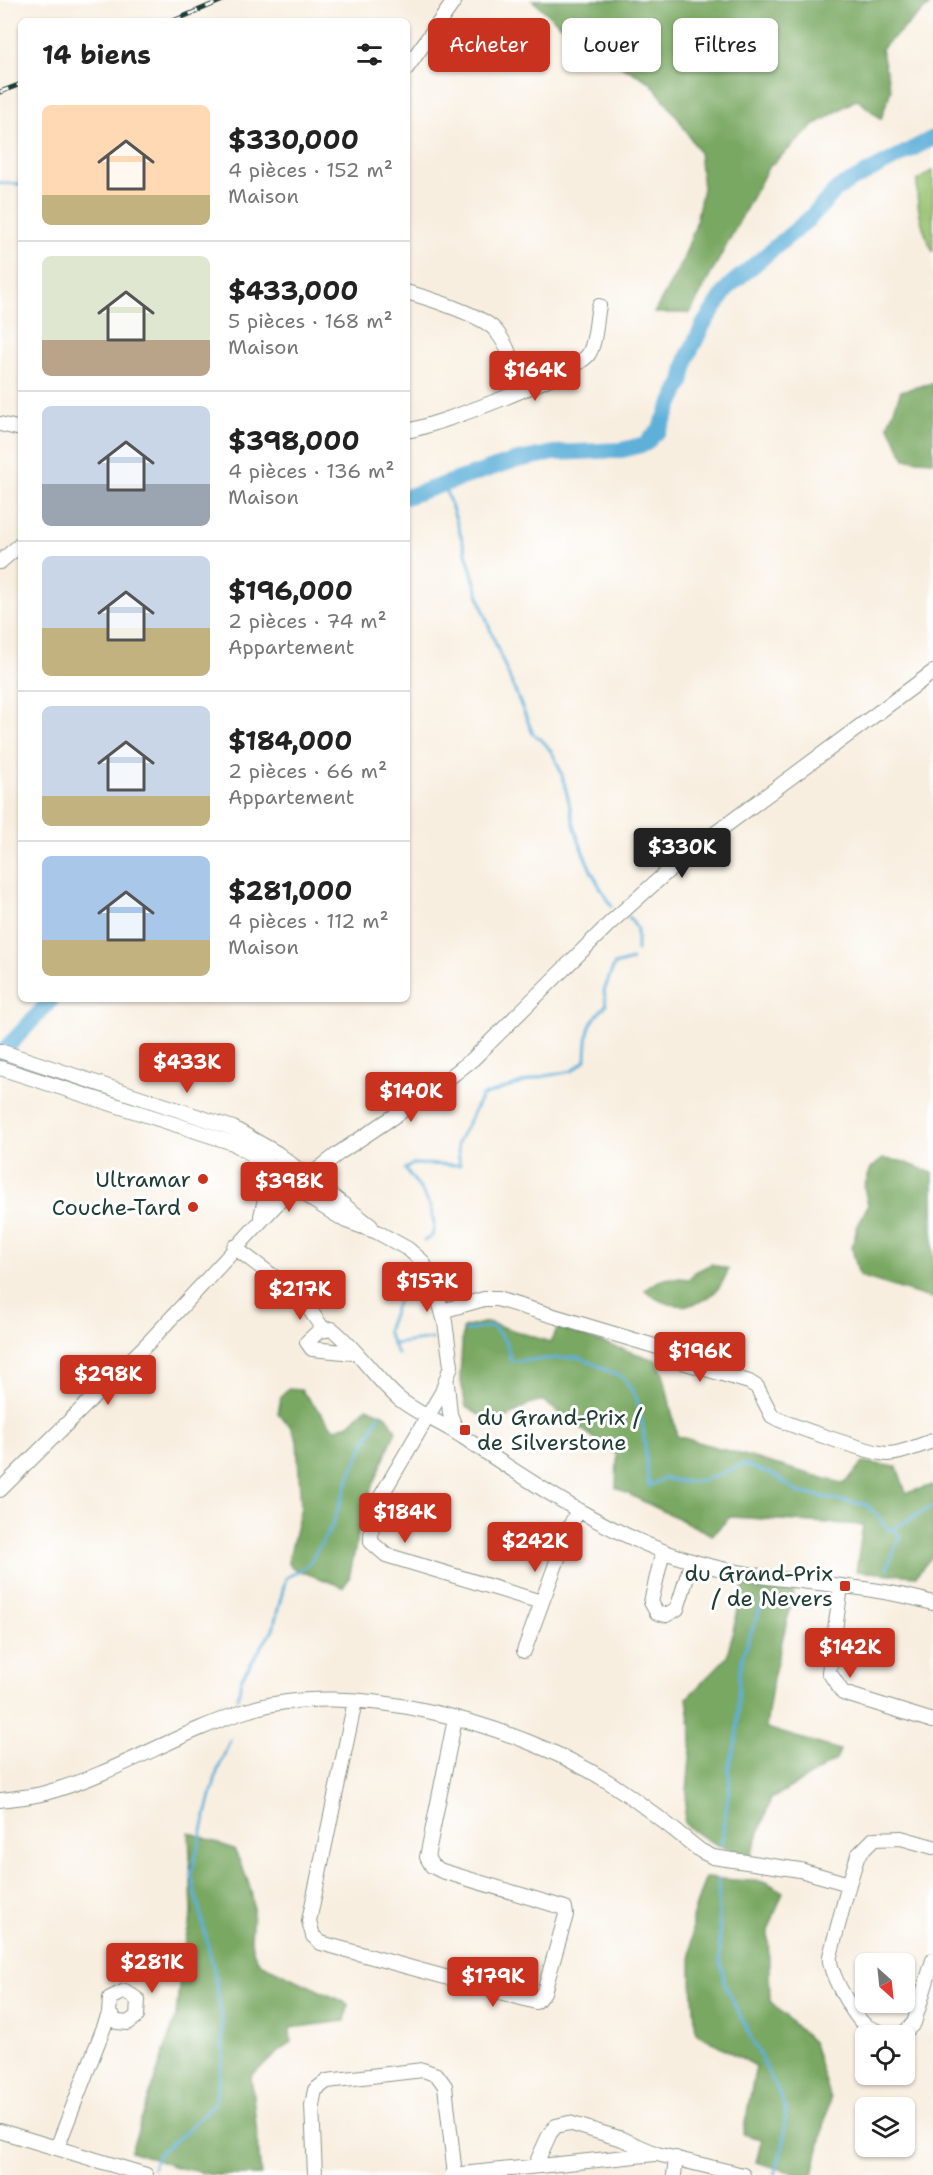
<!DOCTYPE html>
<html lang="fr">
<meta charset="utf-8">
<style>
body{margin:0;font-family:"Shantell Sans",sans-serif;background:#f2f2f2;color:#222;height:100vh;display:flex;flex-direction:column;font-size:22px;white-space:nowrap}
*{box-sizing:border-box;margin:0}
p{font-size:20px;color:#767676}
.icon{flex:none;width:33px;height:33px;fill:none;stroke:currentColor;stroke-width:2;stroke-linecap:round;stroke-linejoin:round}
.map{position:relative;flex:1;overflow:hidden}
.sheet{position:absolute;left:18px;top:18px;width:392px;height:984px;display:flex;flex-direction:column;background:#fff;border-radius:9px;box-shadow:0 2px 4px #0004}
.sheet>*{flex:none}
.top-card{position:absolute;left:428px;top:18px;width:416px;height:54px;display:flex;gap:12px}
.needle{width:39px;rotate:153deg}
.tools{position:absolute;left:855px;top:1953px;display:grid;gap:12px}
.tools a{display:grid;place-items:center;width:60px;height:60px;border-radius:9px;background:#fff;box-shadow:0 2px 4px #0004;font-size:30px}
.price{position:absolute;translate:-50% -51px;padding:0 14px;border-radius:6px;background:#c8321e;color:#fff;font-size:20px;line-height:39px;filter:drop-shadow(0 2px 3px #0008)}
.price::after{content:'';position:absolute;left:50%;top:36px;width:18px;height:14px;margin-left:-9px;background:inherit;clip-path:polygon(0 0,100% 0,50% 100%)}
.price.on{background:#222;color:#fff}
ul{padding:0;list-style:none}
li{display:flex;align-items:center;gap:18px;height:150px;padding:0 24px}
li+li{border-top:2px solid #e0e0e0}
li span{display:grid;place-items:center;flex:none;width:168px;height:120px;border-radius:9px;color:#555}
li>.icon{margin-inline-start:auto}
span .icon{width:72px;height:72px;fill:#fffc;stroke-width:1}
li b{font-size:26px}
h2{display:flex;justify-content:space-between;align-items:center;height:72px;padding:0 24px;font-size:26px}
.tag{padding:0 21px;border-radius:9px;background:#fff;box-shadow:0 2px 4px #0004;font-size:21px;line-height:54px}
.tag.on{background:#c8321e;color:#fff}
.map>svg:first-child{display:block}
</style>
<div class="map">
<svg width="933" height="2175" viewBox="0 0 933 2175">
<rect width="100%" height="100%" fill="#fff"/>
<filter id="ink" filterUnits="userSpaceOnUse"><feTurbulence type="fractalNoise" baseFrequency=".0167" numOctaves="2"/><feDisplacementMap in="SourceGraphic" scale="12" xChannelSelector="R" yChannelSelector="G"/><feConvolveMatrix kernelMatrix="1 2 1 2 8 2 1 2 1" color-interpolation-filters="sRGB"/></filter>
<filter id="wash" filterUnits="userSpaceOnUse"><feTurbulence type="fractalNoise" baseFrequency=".008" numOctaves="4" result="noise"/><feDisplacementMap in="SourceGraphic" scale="24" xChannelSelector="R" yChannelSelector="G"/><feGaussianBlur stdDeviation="1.35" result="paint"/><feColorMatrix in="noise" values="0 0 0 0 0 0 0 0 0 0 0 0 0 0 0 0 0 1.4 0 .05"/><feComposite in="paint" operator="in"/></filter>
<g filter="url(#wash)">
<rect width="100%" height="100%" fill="#f8eedf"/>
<path fill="#97c26f" stroke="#5b8052" stroke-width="1.5" d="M933,170V252C922,230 916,206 917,181Z"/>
<path fill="#79a862" stroke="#4c724b" stroke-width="1.5" d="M532,0H933V2L881,49L891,90L881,119L857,99L816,124L768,168L690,313H654L682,262L695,227L703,188L699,152L678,118L650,82L609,59L559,24Z
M933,383V461L905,459L888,425L901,391Z
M883,1159L901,1161L933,1173V1299L859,1276L852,1248L857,1227L868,1205L864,1187L871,1168Z
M711,1264L728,1269C717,1308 673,1317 645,1290C659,1277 671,1277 689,1279L695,1272Z
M487,1322L550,1342L558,1328L656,1360L663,1373L677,1436L844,1484L864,1462L897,1467L906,1493L933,1485V1555L916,1576L856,1571L863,1525L730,1517L712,1535L616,1488L617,1455L543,1401C523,1400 511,1425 488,1419C481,1417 473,1411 466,1407L460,1376L463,1328Z
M287,1389L301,1390L334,1429L349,1424L367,1407L387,1416L396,1430L363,1510L349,1579L343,1587L292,1568L288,1562L301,1507L297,1441L291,1427L278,1413L281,1397Z
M744,1583L794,1592L773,1678L766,1728L840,1750L836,1760L771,1799L751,1855C724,1849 705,1842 684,1823L692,1737L687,1698L727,1657Z
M189,1832L234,1849C242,1867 251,1884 253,1903C255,1927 244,1943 260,1963L348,2004L345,2021L290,2028L291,2042L251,2076L261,2175H213L176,2167L131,2151L176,2016L183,1950L192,1914Z
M705,1878L767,1882L783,1892L768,1931L770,2001L813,2043L830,2099L813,2175H801L756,2162L762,2139L743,2134L756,2066L696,2033L691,1973L692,1918Z"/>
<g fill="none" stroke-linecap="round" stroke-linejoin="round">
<path stroke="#5eb0d9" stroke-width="3" d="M0,183L21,184
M444,486C461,529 471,574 486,618C500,657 517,695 533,734C564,751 567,801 576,832C584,859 596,883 612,906
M629,917L637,929V950
M424,1241L432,1236C440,1212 420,1187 405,1169L413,1164L460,1165L457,1144L482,1096L540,1077L572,1071L586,1060C587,1033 586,1025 606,1005L604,991L614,965L632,960
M408,1272L387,1331L393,1344L432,1339
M465,1331L493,1326L507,1344L511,1361L578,1357L624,1378L637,1399L643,1427L649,1486L665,1478C695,1488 716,1476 743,1464L776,1476L797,1492L867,1505L890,1531L933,1506
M393,1345L398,1354
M887,1568L900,1537L894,1529
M238,1698L241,1679L273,1629L286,1578L307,1566L332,1526L353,1468L379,1415
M721,1845L730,1783L728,1769L737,1738L739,1674L744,1651L763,1602
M718,1879L720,1957L725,1985L786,2108L783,2145L774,2175
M153,2168L158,2154L182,2135L215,2103L223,2055L222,2019L214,1971L191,1874L217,1772L230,1740"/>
<path stroke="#5eb0d9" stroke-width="16" d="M406,497L513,461L554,453L622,450L645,444L659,430L682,382L687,358L703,325L729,286L810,218L838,188L933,138
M0,1055L52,999"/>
</g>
</g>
<g filter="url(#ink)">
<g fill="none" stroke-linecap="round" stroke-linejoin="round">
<g stroke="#8c968a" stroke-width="16">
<path id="minor" d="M406,69L455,0
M406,292C425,297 485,316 496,331C510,348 515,369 522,390
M0,424L21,429
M406,431C436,426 572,375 588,355C596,344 596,319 599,306
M0,562L21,544
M0,1051L233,1128L277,1153L371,1226
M0,1068L233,1143L283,1173L314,1201L346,1221L377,1232L408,1249L422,1261L433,1280L445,1322L451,1366L442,1392L377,1503L372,1515L371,1542L386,1555L541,1602
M252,1154L268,1187L261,1216
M234,1247L301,1297L323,1329
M442,1311L484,1299H497L661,1348L676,1360L749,1382L757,1387L772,1416C785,1424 873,1454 888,1454C903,1454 919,1445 933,1441
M354,1353L312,1349L307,1342L319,1331L332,1329C356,1348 374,1377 398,1398C416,1413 440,1422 460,1435C532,1483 608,1535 691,1561C770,1585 854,1580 933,1603
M447,1384L450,1414L458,1434
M0,1490L150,1341L285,1195L339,1153L435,1089L473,1059L610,923L686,855L933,672
M663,1551L651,1602L657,1613L666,1615L677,1609L692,1561
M841,1587L829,1672L843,1693L933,1721
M524,1651L570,1526L578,1510
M355,1701L309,1921L313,1936L321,1943L536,2002L544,1992L566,1915L565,1908L442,1871L432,1866L427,1857L455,1719
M0,1800C15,1798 31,1797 45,1793C115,1774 177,1733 246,1711C350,1677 516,1724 607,1781C641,1802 670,1827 701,1851L713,1857L800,1870L849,1884L858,1855L874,1839L901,1838L933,1847
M849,1884L830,1956C827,1970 854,2017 866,2026C874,2031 884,2033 893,2036
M901,2036L914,2023L933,1960
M0,2131L146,2175
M57,2148L109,2014L110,1998L125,1991L138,2000L137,2016L128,2023L117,2022L109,2014
M535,2166L550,2133L556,2126L569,2123L622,2139L657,2154L743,2175
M315,2175L312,2105L315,2090L327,2081L423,2070L437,2075L445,2086L455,2175
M452,2175L655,2154
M674,2175L676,2158"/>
</g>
<use href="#minor" stroke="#fff" stroke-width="14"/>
<g stroke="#1f3d34" stroke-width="5">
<path id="rail" d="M173,21L223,0
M0,92L21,84"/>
</g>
<use href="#rail" stroke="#fff" stroke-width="3" stroke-dasharray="9" stroke-linecap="butt"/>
</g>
</g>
<g fill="#c8321e" stroke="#fff" stroke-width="2">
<circle cx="203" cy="1179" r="6"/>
<circle cx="193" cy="1207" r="6"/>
<rect x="459" y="1424" width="12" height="12" rx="3"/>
<rect x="839" y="1580" width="12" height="12" rx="3"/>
</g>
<g text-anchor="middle" stroke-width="6" stroke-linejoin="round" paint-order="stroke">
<g font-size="22" fill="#1f3d34" stroke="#fff" text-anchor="end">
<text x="191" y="1187">Ultramar</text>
<text x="181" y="1215">Couche-Tard</text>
<text x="477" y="1425" text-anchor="start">du Grand-Prix /<tspan x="477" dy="25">de Silverstone</tspan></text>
<text x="833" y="1581">du Grand-Prix<tspan x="833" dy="25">/ de Nevers</tspan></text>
</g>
</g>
</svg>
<div class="tools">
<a><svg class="needle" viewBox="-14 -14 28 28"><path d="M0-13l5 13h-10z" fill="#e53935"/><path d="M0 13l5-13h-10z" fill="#767676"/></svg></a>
<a><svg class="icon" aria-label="locate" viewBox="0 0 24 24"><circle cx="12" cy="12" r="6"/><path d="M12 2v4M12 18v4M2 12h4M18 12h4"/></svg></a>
<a><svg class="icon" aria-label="layers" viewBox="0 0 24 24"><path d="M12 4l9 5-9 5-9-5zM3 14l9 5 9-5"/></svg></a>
</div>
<b class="price" style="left:535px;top:402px">$164K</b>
<b class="price on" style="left:682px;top:879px">$330K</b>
<b class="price" style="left:187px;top:1094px">$433K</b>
<b class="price" style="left:411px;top:1123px">$140K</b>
<b class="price" style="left:289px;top:1213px">$398K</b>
<b class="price" style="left:427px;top:1313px">$157K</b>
<b class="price" style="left:300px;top:1321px">$217K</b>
<b class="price" style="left:700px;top:1383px">$196K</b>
<b class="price" style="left:108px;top:1406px">$298K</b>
<b class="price" style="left:405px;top:1544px">$184K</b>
<b class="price" style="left:535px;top:1573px">$242K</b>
<b class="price" style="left:850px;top:1679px">$142K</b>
<b class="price" style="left:152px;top:1994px">$281K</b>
<b class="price" style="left:493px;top:2008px">$179K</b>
<div class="top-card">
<a class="tag on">Acheter</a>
<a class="tag">Louer</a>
<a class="tag">Filtres</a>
</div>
<section class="sheet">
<h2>14 biens<svg class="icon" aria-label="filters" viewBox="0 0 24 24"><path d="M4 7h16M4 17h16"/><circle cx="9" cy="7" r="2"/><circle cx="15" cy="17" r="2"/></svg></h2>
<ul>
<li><span style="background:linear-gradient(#ffd9b3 75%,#c2b280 0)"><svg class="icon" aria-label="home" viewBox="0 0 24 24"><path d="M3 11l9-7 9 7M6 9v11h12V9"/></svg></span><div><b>$330,000</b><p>4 pièces · 152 m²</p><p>Maison</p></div></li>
<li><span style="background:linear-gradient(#dfe7d0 70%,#b9a48a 0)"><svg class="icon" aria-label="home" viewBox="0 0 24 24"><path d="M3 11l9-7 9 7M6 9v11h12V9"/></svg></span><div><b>$433,000</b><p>5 pièces · 168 m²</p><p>Maison</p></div></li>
<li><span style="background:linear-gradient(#c9d6e8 65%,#9aa5b1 0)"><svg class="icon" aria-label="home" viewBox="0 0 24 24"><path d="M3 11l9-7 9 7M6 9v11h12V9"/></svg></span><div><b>$398,000</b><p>4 pièces · 136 m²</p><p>Maison</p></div></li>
<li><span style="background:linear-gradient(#c9d6e8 60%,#c2b280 0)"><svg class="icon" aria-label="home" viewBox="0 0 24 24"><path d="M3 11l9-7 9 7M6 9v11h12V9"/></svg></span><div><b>$196,000</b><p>2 pièces · 74 m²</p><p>Appartement</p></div></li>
<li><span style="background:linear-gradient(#c9d6e8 75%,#c2b280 0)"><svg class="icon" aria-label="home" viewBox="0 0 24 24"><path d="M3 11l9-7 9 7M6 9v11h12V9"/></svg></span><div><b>$184,000</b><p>2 pièces · 66 m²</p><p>Appartement</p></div></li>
<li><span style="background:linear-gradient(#a9c7e8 70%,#c2b280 0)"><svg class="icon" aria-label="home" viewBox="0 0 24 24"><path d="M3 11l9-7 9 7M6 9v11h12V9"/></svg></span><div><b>$281,000</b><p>4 pièces · 112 m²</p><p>Maison</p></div></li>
</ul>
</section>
</div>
